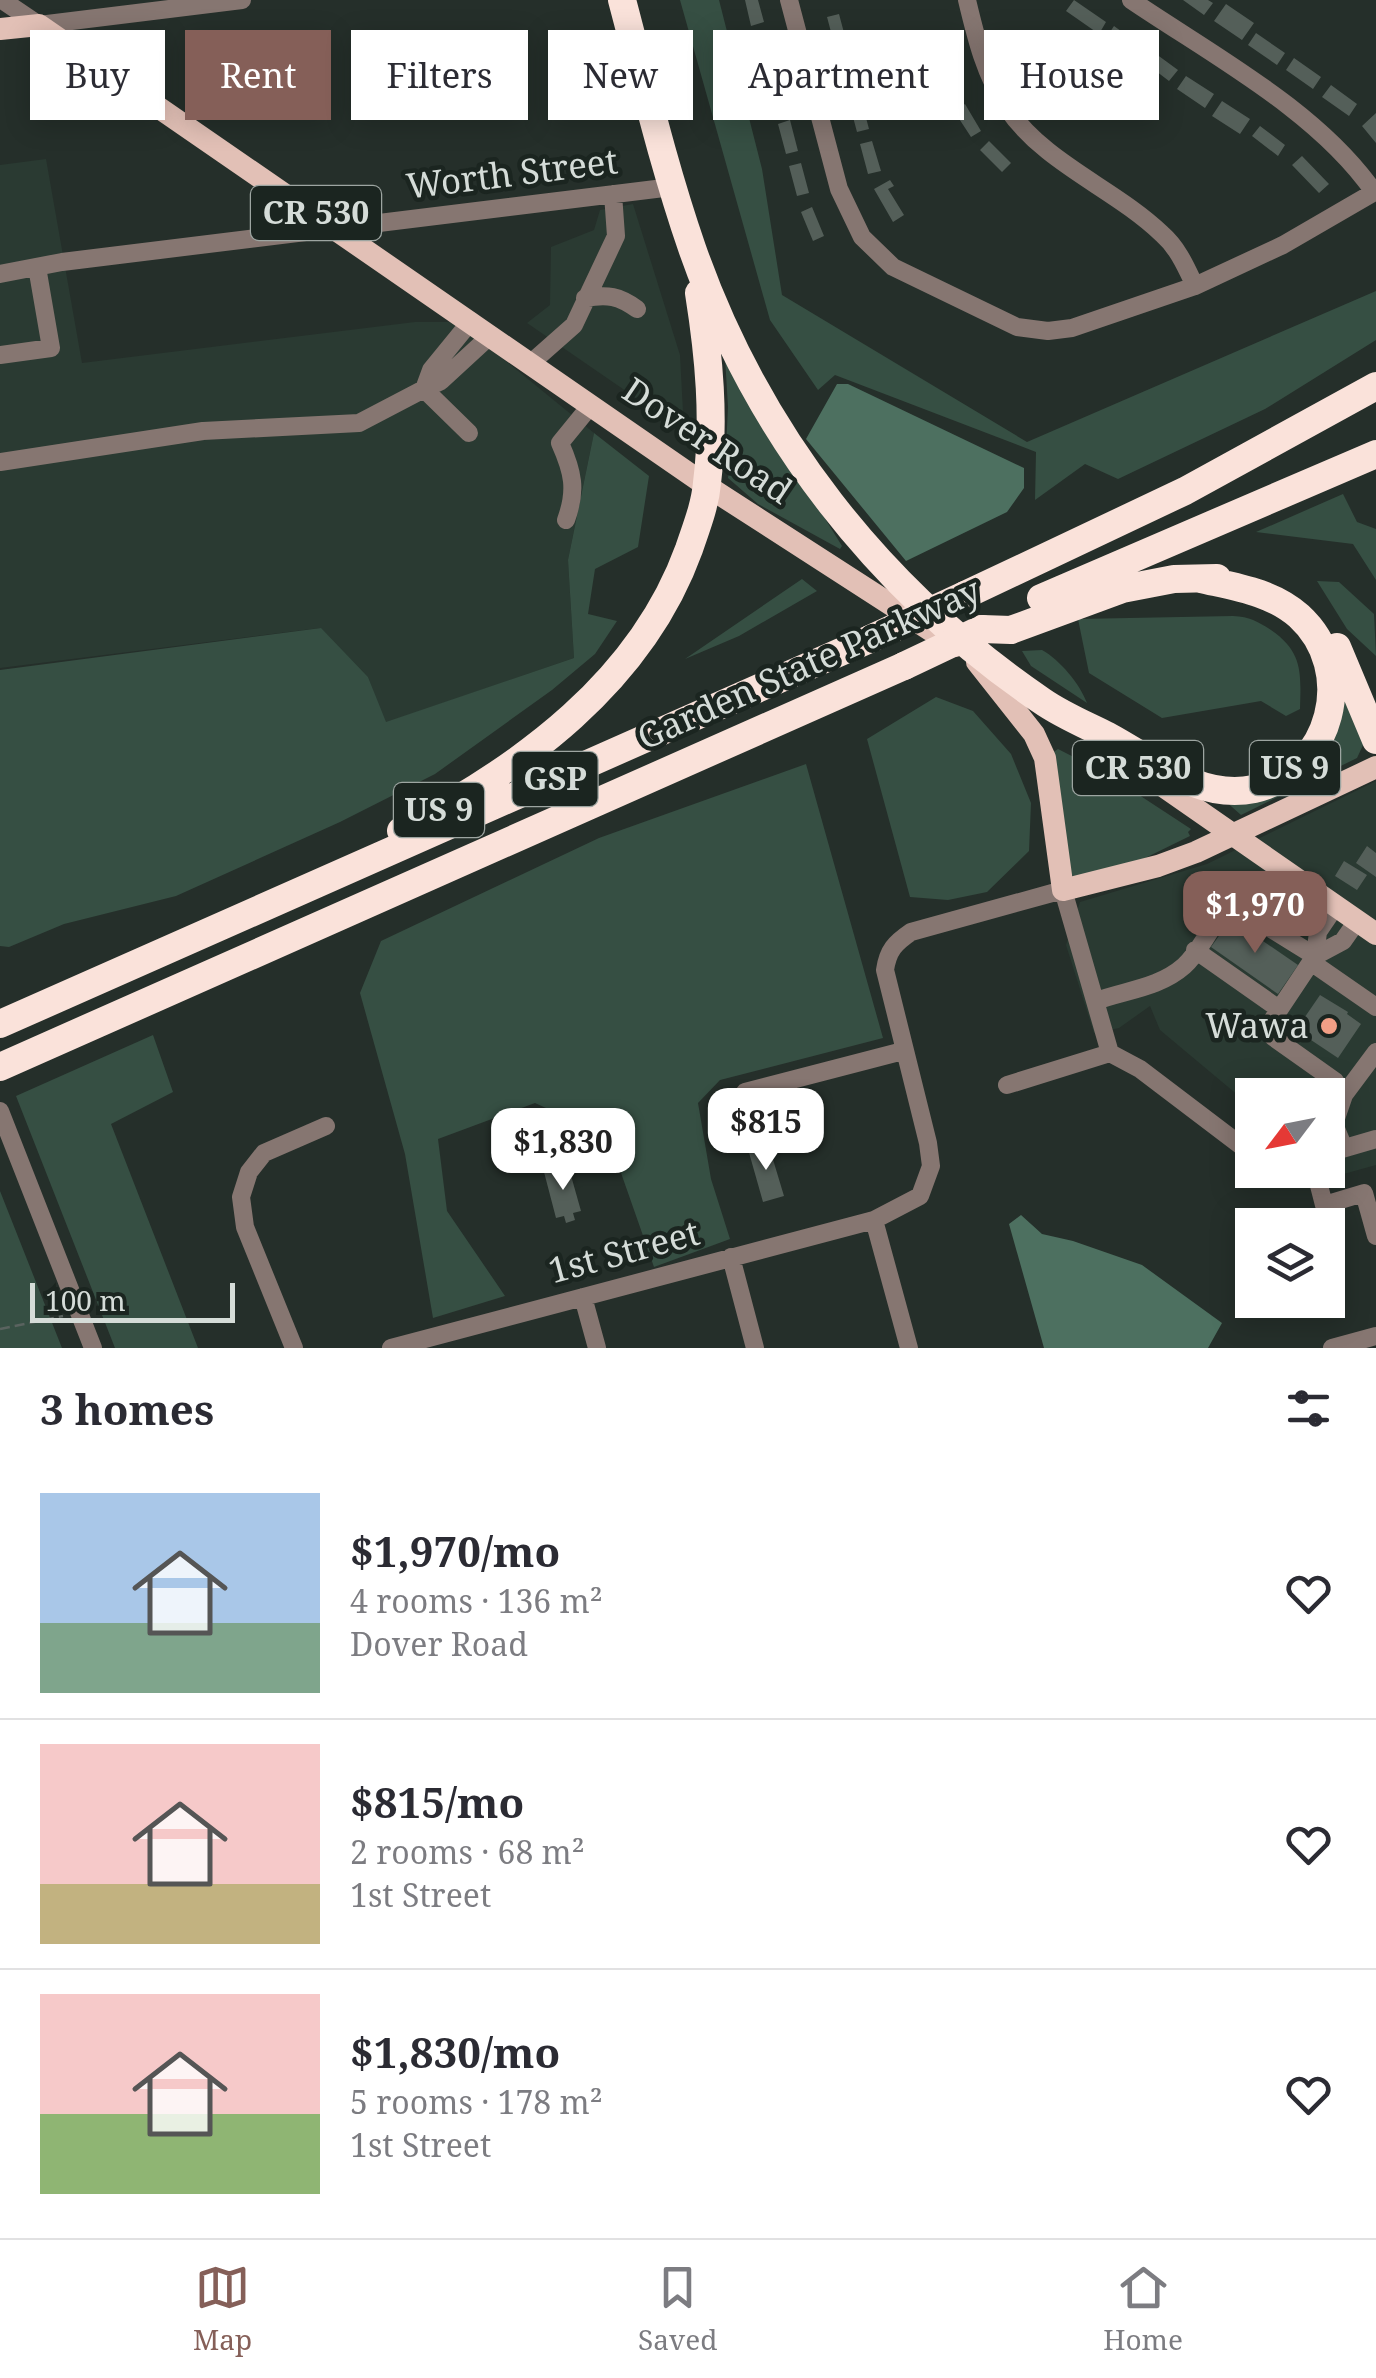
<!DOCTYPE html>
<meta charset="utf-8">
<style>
body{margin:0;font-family:"Noto Serif",serif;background:#f2f2f3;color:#2b2b33;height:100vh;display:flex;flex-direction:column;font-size:38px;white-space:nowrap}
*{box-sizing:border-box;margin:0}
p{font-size:32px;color:#7c7c81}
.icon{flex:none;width:55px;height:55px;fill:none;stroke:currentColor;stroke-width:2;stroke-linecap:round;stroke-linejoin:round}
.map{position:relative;height:1348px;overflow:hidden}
.details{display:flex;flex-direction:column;background:#fff;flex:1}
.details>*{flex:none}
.guide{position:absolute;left:30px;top:30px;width:1318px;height:90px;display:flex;gap:20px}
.needle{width:65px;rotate:238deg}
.tools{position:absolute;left:1235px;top:1078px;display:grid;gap:20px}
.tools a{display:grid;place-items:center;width:110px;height:110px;border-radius:0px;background:#fff;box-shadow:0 5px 25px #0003;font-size:50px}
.scale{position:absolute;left:30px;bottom:25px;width:205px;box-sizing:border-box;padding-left:10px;border:5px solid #d5dcd8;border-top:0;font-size:28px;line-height:35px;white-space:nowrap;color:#d5dcd8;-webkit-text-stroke:8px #1b2520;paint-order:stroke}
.price{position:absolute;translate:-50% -85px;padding:0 22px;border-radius:20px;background:#fff;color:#222;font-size:32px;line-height:65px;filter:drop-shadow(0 2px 5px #0008)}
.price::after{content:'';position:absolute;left:50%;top:60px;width:30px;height:22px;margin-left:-15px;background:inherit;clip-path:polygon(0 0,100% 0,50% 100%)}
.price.on{background:#855f58;color:#fff}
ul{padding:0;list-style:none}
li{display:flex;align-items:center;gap:30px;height:250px;padding:0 40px}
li+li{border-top:2px solid #e1e1e2}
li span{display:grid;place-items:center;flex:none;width:280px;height:200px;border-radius:0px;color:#555}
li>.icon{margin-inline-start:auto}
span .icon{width:120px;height:120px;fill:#fffc;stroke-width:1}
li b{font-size:42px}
h2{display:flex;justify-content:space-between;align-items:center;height:120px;padding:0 40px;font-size:42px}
.tag{padding:0 35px;border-radius:0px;background:#fff;box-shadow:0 5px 25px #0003;font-size:35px;line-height:90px}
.tag.on{background:#855f58;color:#fff}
.tab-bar{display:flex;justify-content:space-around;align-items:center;height:140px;border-top:2px solid #e1e1e2;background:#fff;font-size:28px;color:#7c7c81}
.tab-bar a{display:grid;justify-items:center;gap:5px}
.tab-bar .on{color:#855f58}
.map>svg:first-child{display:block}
</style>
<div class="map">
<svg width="1376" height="1348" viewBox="0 0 1376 1348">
<rect width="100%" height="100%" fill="#252f2a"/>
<path fill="#2a3a32" d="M46,159L82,363L415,322H458L594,433L568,560L574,658L385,723L368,677L320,628L0,668V165Z
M633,204L680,355L684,431L527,323L550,305L551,247L594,230L600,210Z
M1376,781V1165L1322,1180L1313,1170H1328V1095H1252V1107L1160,1030L1150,1006L1119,1028L1094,1033L1066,945L1080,902L1207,864Z"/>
<path fill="#364f43" d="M680,0H719L762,169L782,295L1027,442L1376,291V340L1265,409L1118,479L1085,464L1035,500L1036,452L835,375L818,390L770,320Z
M725,357L842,546L840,549L758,504L728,478L729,471L725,469L728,407Z
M594,433L649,476L638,547L595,569L588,614L617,621L595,654L552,690L435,774L340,822L176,896L64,924L9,947L0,946V670L321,628L368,677L386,722L574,658L568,560Z
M1343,494L1357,522L1376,529V580L1353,544L1256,532Z
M802,579L817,591L739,636L685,659Z
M1317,581L1339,582L1374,614L1376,656L1347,629Z
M1233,616C1250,617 1257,621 1271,630C1303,652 1301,673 1300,709L1286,716L1261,701L1162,718L1089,673L1078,619Z
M1042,650C1060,660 1080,684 1087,703L1031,666L1022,651Z
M1348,695L1364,743L1357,758L1241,815L1223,799L1266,794L1341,697Z
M936,697L973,711L1011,754L1031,803L1029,851L987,892L948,900L910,897L867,739Z
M1058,749L1107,774L1191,829L1188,832L1190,836L1139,861L1075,880L1069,870L1052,753Z
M806,764L883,1038L720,1080L698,1103L711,1179L730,1239L654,1267L620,1170L581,1124L535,1103L438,1139L447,1211L505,1296L433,1318L405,1154L360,993L381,941L599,838Z
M153,1035L173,1092L111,1124L198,1348H115L16,1096Z
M0,1191L62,1348H0Z"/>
<path fill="#4d7060" d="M837,384H848L1024,468V488L1007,512L906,561L806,439Z
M1021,1215L1042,1234L1073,1241L1142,1265L1222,1323L1208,1348H1044L1009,1224Z"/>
<path fill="#545f59" d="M745,0H758L764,22L751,26Z
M1074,0L1106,22L1099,34L1066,11Z
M1183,0H1208L1213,3L1204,15Z
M1226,4L1254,23L1242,40L1214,21Z
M839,14L847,44L835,47L827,17Z
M1114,26L1140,45L1132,56L1106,38Z
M1256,33L1285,53L1277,65L1248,45Z
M1152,51L1178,70L1169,81L1144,62Z
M850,55L857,86L845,89L837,59Z
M1294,58L1321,77L1313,89L1286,70Z
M1036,75L1055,100L1044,107L1026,82Z
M1186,76L1214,94L1205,108L1177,89Z
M778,77L787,108L768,112L766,105L772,104L766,81Z
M1331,85L1357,104L1349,116L1322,97Z
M861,99L869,129L857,132L849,102Z
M1222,101L1250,119L1240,134L1212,116Z
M965,104L981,131L971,137L954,111Z
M1376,113V143L1362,126Z
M790,120L798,151L786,154L778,124Z
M1260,126L1285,145L1278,156L1252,136Z
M872,141L881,171L868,174L860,144Z
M989,141L1011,163L1002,172L980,150Z
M1302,156L1329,184L1319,193L1292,165Z
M801,163L809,193L797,196L789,166Z
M890,180L894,186L888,189L904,215L893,222L874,189Z
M812,207L824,236L813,241L801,212Z
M1367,846L1376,853V877L1356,863Z
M1344,861L1367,875L1357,890L1335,876Z
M1231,919L1298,965L1278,994L1211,947Z
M1320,995L1348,1012L1347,1014L1361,1024L1338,1058L1296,1030Z
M768,1143L784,1196L763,1202L748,1149Z
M568,1165L581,1211L573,1213L575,1220L566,1223L564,1216L556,1218L544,1172Z"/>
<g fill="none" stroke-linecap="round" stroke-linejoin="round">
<path stroke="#5a635f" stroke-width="2.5" stroke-dasharray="10 5" stroke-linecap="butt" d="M0,1329L63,1316"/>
<path stroke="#867671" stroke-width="18" d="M2,0L39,25L242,0
M789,0L839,189L862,237L893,267L1017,327L1048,331L1072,328L1195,286L1283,245L1376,191
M967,0C976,38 985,75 1007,108C1045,164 1114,188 1162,234C1178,248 1186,267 1195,286
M1131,0C1212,55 1318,111 1374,192
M0,274L62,262L672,187
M585,298C608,294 619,296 637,309
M471,321L431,370L424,389L441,381L491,335
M0,355L51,348L37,267
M531,363L574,325L616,236L613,194
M0,462L203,431L359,423L424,389L469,433
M566,520C577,490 573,472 560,443L591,405
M1335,907L1318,932L1315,956L1271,1022L1273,1037L1335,1081L1344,1095L1334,1124L1344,1148
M1195,950L1279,1009
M1315,956L1343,941L1357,921
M1311,962L1376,1007
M1096,1001C1126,990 1159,988 1184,966C1204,948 1210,921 1234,906L1315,956
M1007,1085L1110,1053L1140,1069L1252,1154
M745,1092L903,1051
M1344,1095L1376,1052
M0,1111L93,1348
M1328,1153L1376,1139
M1315,1170L1324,1205L1364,1193L1376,1236
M874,1220L909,1348
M731,1257L755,1348
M583,1297L597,1348
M294,1348L245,1227L241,1197L249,1172L264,1153L326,1126
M391,1348L874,1220L920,1196L931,1166L928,1143L885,970C888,950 895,943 911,932L1063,890L1110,1053
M1332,1348L1376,1336"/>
<path stroke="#e2c0b6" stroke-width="22" d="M0,29L39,25L707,486L955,646
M977,662L1034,734L1045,758L1063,890L1158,866L1196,852L1376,767
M1127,761L1376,934"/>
<path stroke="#fae2da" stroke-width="28" d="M622,0C644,83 664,167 692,248C757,434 879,590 1042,701C1062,715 1086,725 1108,736C1153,760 1200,801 1254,789C1332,771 1358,670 1299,616C1272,592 1236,587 1201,579
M965,595L1185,491L1376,386
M1041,598L1376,454
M982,629L1011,630L1122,589L1174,579L1217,578
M1337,647L1376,740
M401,831C522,768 641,682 689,549C696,528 705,506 707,483C715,419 709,356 699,293
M0,1024L870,639
M0,1067L904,666"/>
<path stroke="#fae2da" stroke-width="28" d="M870,639L965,595
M904,666L982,629"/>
</g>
<circle fill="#f39f86" stroke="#1b2520" stroke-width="4" cx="1329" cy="1026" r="10"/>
<g text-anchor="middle" stroke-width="9" stroke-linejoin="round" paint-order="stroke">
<g fill="#1b2520" stroke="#9da5a1" stroke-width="2.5">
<rect x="251" y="186" width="130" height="54" rx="8"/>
<rect x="1073" y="741" width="130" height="54" rx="8"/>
<rect x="1250" y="741" width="90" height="54" rx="8"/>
<rect x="512.5" y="752" width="85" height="54" rx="8"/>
<rect x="394" y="783" width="90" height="54" rx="8"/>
</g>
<g font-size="32" font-weight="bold" fill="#d5dcd8">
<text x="316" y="224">CR 530</text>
<text x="1138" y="779">CR 530</text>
<text x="1295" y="779">US 9</text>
<text x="555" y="790">GSP</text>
<text x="439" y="821">US 9</text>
</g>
<g font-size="35" fill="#d5dcd8" stroke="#1b2520">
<text transform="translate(512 174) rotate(-7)" y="12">Worth Street</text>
<text transform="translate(707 441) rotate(34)" y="12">Dover Road</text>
<text transform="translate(809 664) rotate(-24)" y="12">Garden State Parkway</text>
<text transform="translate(624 1252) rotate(-15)" y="12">1st Street</text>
</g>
<g font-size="35" fill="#d5dcd8" stroke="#1b2520" text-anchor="end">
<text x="1309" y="1038">Wawa</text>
</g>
</g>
</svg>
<div class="tools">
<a><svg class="needle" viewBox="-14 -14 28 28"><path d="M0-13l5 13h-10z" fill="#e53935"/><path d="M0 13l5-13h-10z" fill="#7c7c81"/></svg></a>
<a><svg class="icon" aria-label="layers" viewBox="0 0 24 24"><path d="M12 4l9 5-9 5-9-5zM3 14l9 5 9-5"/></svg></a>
</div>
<div class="scale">100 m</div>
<b class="price on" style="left:1255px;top:956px">$1,970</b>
<b class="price" style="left:766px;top:1173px">$815</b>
<b class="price" style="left:563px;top:1193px">$1,830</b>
<div class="guide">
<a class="tag">Buy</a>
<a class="tag on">Rent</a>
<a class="tag">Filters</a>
<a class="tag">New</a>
<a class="tag">Apartment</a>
<a class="tag">House</a>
</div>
</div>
<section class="details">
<h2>3 homes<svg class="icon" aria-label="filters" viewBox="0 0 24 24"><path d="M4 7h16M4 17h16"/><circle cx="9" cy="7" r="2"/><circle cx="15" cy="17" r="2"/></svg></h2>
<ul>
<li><span style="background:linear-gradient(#a9c7e8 65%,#7fa58c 0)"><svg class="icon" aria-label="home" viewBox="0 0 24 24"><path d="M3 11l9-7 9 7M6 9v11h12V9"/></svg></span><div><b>$1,970/mo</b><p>4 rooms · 136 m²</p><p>Dover Road</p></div><svg class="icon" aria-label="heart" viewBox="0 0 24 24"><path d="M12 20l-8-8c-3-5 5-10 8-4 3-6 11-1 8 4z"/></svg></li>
<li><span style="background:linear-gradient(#f6c9c9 70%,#c2b280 0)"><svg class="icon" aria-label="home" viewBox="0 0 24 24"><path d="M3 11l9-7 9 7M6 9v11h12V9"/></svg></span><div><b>$815/mo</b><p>2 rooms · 68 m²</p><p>1st Street</p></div><svg class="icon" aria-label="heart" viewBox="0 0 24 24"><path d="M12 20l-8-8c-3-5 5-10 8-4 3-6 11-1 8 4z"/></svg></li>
<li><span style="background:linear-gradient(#f6c9c9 60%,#8fb573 0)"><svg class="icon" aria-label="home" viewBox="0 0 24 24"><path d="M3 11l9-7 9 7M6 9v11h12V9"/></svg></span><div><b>$1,830/mo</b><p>5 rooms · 178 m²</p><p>1st Street</p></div><svg class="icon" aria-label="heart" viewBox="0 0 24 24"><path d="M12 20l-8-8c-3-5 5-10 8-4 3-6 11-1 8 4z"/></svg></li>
</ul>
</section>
<nav class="tab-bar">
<a class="on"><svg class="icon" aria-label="map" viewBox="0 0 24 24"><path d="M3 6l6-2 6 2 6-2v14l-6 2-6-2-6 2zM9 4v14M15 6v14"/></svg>Map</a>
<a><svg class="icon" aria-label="saved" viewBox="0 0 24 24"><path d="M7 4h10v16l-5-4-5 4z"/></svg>Saved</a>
<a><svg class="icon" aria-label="home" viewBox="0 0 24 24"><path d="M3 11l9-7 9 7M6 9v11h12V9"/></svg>Home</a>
</nav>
